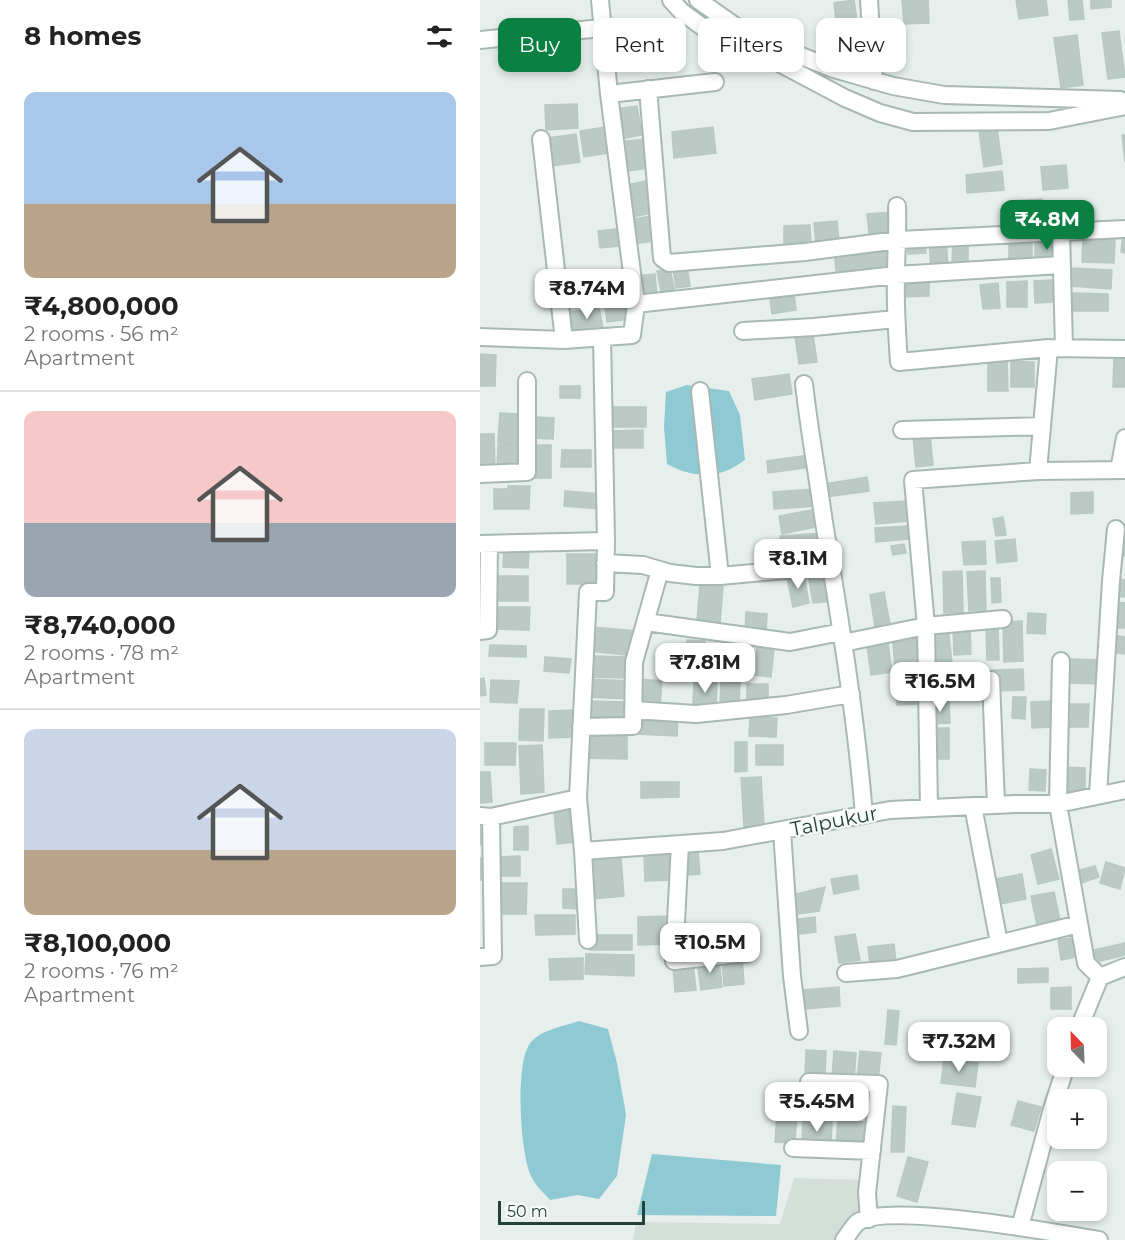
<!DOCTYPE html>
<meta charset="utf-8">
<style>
body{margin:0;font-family:Montserrat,sans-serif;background:#f2f2f2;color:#222;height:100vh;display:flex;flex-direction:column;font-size:22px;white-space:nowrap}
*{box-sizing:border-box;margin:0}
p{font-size:20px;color:#767676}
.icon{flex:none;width:33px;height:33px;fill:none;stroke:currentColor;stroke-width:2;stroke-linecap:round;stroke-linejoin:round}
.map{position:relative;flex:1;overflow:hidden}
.panel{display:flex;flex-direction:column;background:#fff;width:480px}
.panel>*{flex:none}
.hud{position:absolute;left:18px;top:18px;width:537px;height:54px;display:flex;gap:12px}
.needle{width:39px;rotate:337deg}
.controls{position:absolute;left:567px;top:1017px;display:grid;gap:12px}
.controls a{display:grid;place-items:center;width:60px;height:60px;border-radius:12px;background:#fff;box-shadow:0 3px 9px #0003;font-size:30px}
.scale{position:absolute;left:18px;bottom:15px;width:147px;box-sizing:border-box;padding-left:6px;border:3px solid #24423a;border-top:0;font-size:16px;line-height:21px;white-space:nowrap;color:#24423a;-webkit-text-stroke:4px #f7fbf9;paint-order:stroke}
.price{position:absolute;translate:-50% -51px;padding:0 14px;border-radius:12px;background:#fff;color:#222;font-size:20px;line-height:39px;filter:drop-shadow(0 2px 3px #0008)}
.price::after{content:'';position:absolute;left:50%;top:36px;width:18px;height:14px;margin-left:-9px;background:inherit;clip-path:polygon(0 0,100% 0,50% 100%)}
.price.active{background:#0b8043;color:#fff}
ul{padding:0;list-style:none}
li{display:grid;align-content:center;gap:12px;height:318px;padding:0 24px}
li+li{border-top:2px solid #e0e0e0}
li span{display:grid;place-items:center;height:186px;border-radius:12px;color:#555}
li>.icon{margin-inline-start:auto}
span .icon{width:108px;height:108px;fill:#fffc;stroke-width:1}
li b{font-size:26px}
h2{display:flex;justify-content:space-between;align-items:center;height:72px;padding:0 24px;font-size:26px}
.tag{padding:0 21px;border-radius:12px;background:#fff;box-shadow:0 3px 9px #0003;font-size:21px;line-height:54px}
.tag.active{background:#0b8043;color:#fff}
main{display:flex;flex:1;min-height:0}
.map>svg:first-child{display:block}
</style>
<main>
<section class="panel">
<h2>8 homes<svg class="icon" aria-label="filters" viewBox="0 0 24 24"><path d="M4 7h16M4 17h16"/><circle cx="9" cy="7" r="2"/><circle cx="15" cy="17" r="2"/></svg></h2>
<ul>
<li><span style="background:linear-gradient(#a9c7e8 60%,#b9a48a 0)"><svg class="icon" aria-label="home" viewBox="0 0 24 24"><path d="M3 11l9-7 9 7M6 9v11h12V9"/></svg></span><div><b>₹4,800,000</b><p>2 rooms · 56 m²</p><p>Apartment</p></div></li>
<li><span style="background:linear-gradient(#f6c9c9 60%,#9aa5b1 0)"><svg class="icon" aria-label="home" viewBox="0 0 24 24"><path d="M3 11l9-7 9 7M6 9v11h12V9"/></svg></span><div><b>₹8,740,000</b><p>2 rooms · 78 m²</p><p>Apartment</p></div></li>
<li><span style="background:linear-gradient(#c9d6e8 65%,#b9a48a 0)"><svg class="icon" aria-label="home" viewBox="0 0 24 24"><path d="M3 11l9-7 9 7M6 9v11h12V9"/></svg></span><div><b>₹8,100,000</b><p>2 rooms · 76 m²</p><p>Apartment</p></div></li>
</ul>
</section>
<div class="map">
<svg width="645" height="1240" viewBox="0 0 645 1240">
<rect width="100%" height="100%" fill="#e6efeb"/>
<path fill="#d4dfda" d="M314,1178L382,1180L384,1213L367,1223L356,1240H153L156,1222L300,1224Z"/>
<path fill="#8ec9d4" d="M207,385L249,391L260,415L265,460C260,463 254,468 248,470C229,479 204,474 187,464L184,427L186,392Z
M99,1021L128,1029L137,1063L146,1115L137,1176L119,1199L98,1195L70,1200C64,1193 56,1186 52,1178C40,1156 36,1072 47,1049C55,1030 82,1027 99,1021Z
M172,1154L301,1165L296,1216L157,1215Z"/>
<path fill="#bbcac4" stroke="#b8c9c2" stroke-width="1.5" d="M374,0L379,35L358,38L354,3Z
M422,0H448L449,23L424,24Z
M536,0H566L568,15L539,19Z
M588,0H602L604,19L590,20Z
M611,0H631V7L611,9Z
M639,31L645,77L628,79L622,33Z
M597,35L603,85L581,88L574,38Z
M155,38L157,59L131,62L129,41Z
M97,104L98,128L66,130L65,105Z
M157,106L162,135L140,139L136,109Z
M131,126L135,152L104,157L100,131Z
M233,127L236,153L194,158L192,132Z
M517,128L522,164L504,167L499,131Z
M96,134L100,162L72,166L68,138Z
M642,135H645V162Z
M164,139L168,168L142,172L139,142Z
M586,165L588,188L563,190L561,167Z
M522,171L524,190L487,193L486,175Z
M166,181L172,213L152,217L146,185Z
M562,199L564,226L534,228L532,201Z
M413,212L415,231L389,234L387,214Z
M170,216L174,241L152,244L148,220Z
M357,221L359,243L336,245L334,223Z
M330,225L331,244L304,245V226Z
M136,229L138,246L120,248L118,231Z
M643,234H645V253L641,252Z
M529,236H552V264H529Z
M466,238L468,269L451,270L449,239Z
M579,238V263H555V239Z
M445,239L446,253L428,254L427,240Z
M603,239L635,240L634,263L602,262Z
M473,240H488V268L472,267Z
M411,245L412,272L384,274L381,247Z
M379,247L383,276L357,279L354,250Z
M207,266L210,286L196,288L193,268Z
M591,268L632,270L631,289L590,286Z
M190,269L195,293L182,296L177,271Z
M175,274L177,297L158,299L156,276Z
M572,280L573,302L555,303L554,281Z
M547,281V307H527V282Z
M449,282V296L418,297V283Z
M518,283L520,308L503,309L500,285Z
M593,293L628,294V311H593Z
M314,294L316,310L292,314L290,298Z
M146,295L149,319L127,322L124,298Z
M119,307L123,328L94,332L91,312Z
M333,334L337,362L319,364L315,336Z
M0,354L16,355L15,386H0Z
M634,359H645V387H633Z
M527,360L528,391H508V361Z
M531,361L554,362V387H531Z
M309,374L312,394L275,400L272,379Z
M80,386H100V398H80Z
M130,407H166V427H130Z
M20,413L41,414L39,444L18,442Z
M54,417L74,418L73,439L53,438Z
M163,430V448H131V431Z
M0,434H14L15,470H0Z
M450,435L453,465L436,467L433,437Z
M18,444L41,445L40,470H17Z
M53,445H71V478H53Z
M82,450H111V467H81Z
M329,455L331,467L288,473L287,461Z
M387,477L389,491L346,497L344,484Z
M28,486H50L49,509H14V489H28Z
M336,489L337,506L294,509L293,492Z
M85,491L122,494L121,509L84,506Z
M613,492V513L591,514V493Z
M427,501L429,521L396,524L394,503Z
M336,509L340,526L302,534L299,516Z
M523,517L526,535L516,536L513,519Z
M428,526L429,539L396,542L395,528Z
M641,532L645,533V556L640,555Z
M343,533L345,557L301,560L300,536Z
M535,539L537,561L517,563L515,541Z
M505,541L506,564L484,565L482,542Z
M424,544L426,553L413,555L411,546Z
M24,548H49L48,568L23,567Z
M87,554H118V584H87Z
M349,571L354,601L333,603L328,574Z
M482,571L483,613H464L463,572Z
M505,571L506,610L489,611L487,572Z
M324,574L329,603L313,607L307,578Z
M16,576H48V601H16Z
M511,578H520L521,602L512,603Z
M639,579L645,580V597L636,596Z
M220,585L243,587L240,623L217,621Z
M404,592L410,624L395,627L390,595Z
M634,602L645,603V628H633Z
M16,607H50L49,630L15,629Z
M266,612L287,614L286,634L265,633Z
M548,613L566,614L565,634L547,633Z
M542,621L543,661L524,662L523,622Z
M490,625L491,654L474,655L473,626Z
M518,625L519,660H507L506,626Z
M112,627L157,631L154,656L110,651Z
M468,627L472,663L451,665L448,630Z
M633,635L645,637V654L631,652Z
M440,639L443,668L415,670L413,642Z
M207,640L225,641L222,674L204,672Z
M249,640L272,643L268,680L244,678Z
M408,643L412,672L391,675L387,646Z
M10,645L46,646V657L9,656Z
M277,647L294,649L291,677L273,675Z
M112,656L148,657L147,678L111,677Z
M65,657L91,659L89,673L64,671Z
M591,659L621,660L620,684L590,683Z
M543,669L544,690L513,691V670Z
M470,673L471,698L453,700L451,675Z
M439,676L441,704L417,705L416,678Z
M4,678L6,695L0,696V679Z
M108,679L150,681L149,699L107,697Z
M159,679L182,681L180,706L156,704Z
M11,680L39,681L37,703L10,702Z
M214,681L237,683L236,706L213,704Z
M241,682H260L259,706L240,705Z
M267,684H288V704H267Z
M533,697H546L545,719L532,718Z
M108,701L145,702L144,722L108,721Z
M572,701L573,727L552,728L551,702Z
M469,702L470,723L451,724L450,703Z
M583,704H609L608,727H583Z
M40,709H64L63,741L39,740Z
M94,710L95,737L69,738V711Z
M158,715L198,717L197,736L157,734Z
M270,717L297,718L296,737L269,736Z
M451,728H469V759H451Z
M106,736H147V759L105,758Z
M255,742H267V771L255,772Z
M5,743H36L35,765H5Z
M62,745L64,792L41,794L39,746Z
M276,745H303V765H276Z
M583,767L605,768V792H583Z
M550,769L566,770L565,791L549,790Z
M0,772H10L12,802L0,803Z
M281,777L284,826L264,827L261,778Z
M161,782H199V797L161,798Z
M92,810L95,842L77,844L74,812Z
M0,820L3,845H0Z
M48,826V850H34V827Z
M571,849L579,879L558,884L551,855Z
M218,850L220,874L206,875L204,852Z
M190,853L191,880L165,881L164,854Z
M40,856V876H15V857Z
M141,857L144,896L112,899L110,859Z
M0,858H5L4,880H0Z
M626,862L645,868L640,889L620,883Z
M615,866L619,877L601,883L597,871Z
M542,874L546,899L515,905L510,880Z
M377,875L379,889L354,894L351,879Z
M16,883H47L46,914H16Z
M345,887L339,911L310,915L312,895Z
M83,889H98V909L83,908Z
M574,892L581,925L558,930L551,896Z
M55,915H95V934L56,935Z
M192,916V944L158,945V917Z
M335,917L336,932L312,935L310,920Z
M226,924L229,951L209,954L205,927Z
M375,934L380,960L359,963L355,937Z
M110,935H152V950H110Z
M594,938L596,957L581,960L578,940Z
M645,943V955L612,963L609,951Z
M414,944L416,962L390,964L388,947Z
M106,954L154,955V976L105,974Z
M262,956L264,984L244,986L242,958Z
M103,958V979L70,980L69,959Z
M239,958L242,987L221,990L217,961Z
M213,963L216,990L195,992L193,966Z
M568,968V982L538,983V969Z
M359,987L360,1006L325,1009L323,990Z
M591,987V1009H571V988Z
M408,1010L419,1011L416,1045L405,1044Z
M326,1050L346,1051L345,1078L325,1077Z
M354,1051L376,1053L374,1081L352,1079Z
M380,1051L401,1053L398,1080L377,1078Z
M464,1059L498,1063L495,1087L461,1083Z
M477,1093L501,1097L495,1127L472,1124Z
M298,1097L318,1098L315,1143L295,1142Z
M538,1101L561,1107L554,1131L531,1125Z
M413,1106L426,1107L424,1152H411Z
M323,1119L352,1121L351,1147L322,1145Z
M358,1119L390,1123L387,1149L356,1145Z
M428,1157L448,1162L437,1202L417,1196Z"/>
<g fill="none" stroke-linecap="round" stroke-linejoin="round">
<g stroke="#a8b8b2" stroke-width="20">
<path id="minor" d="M120,0L129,94
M191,0L202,12L228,31L282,54L365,98L400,113L433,122L569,121L645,106
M218,0L268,35L354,69L413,86L464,95L640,100
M389,0L394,81
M0,40L122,28
M168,89L182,258L189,263L325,252L418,240L645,229
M61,139L84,340
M417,206C418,230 416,253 416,277C415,306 417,334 419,362L569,348L645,349
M581,231L584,348
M156,304L416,275L581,265
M263,331L334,327L416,319
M0,337L84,340L152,335L156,304L129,94L235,82
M324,384C329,429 337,472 343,516C359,615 376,715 384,815
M220,391L240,576
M422,430L562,426
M639,470L645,438
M558,471L569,348
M0,474L47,472V381
M0,544L126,541
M125,563L163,565L190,573L216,576H240L351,566
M166,622L310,642L361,632
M0,631L8,630L9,544
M363,643L446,626L523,619
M581,661L578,804L645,790
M511,680L516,805
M153,710L216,714L306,705L371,694
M101,727L153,726L154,662L180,570
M618,795L631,581L636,529
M98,798L108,592H125L126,541L122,337
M493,806L519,943
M449,808L446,626L433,480L558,471L645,470
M0,816L11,817L98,798L103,851L243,841L410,810L535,804H578L606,963L620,977
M302,831L312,976L319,1031
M200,844L194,961L267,953
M103,851L108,940
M0,957L13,956L11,817
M366,973L417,969L599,924
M599,1028L620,977L645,967
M329,1082L399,1084L387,1193L389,1219
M313,1148L392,1151
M540,1227L572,1109L586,1066
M364,1240C368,1235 373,1226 378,1222C409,1202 577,1233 619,1240"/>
</g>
<use href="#minor" stroke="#fff" stroke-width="16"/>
</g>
<g text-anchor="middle" stroke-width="4.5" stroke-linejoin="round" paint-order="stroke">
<g font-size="20" fill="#24423a" stroke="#f7fbf9">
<text transform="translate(354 821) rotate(-11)" y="7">Talpukur</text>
</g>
</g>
</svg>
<div class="controls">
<a><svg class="needle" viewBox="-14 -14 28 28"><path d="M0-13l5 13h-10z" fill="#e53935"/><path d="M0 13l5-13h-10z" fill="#767676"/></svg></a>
<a>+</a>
<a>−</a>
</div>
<div class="scale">50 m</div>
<b class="price active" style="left:567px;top:251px">₹4.8M</b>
<b class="price" style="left:107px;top:320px">₹8.74M</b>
<b class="price" style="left:318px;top:590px">₹8.1M</b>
<b class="price" style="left:225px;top:694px">₹7.81M</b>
<b class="price" style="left:460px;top:713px">₹16.5M</b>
<b class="price" style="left:230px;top:974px">₹10.5M</b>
<b class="price" style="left:479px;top:1073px">₹7.32M</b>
<b class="price" style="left:337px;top:1133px">₹5.45M</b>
<div class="hud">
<a class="tag active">Buy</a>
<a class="tag">Rent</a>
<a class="tag">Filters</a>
<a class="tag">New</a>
</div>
</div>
</main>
